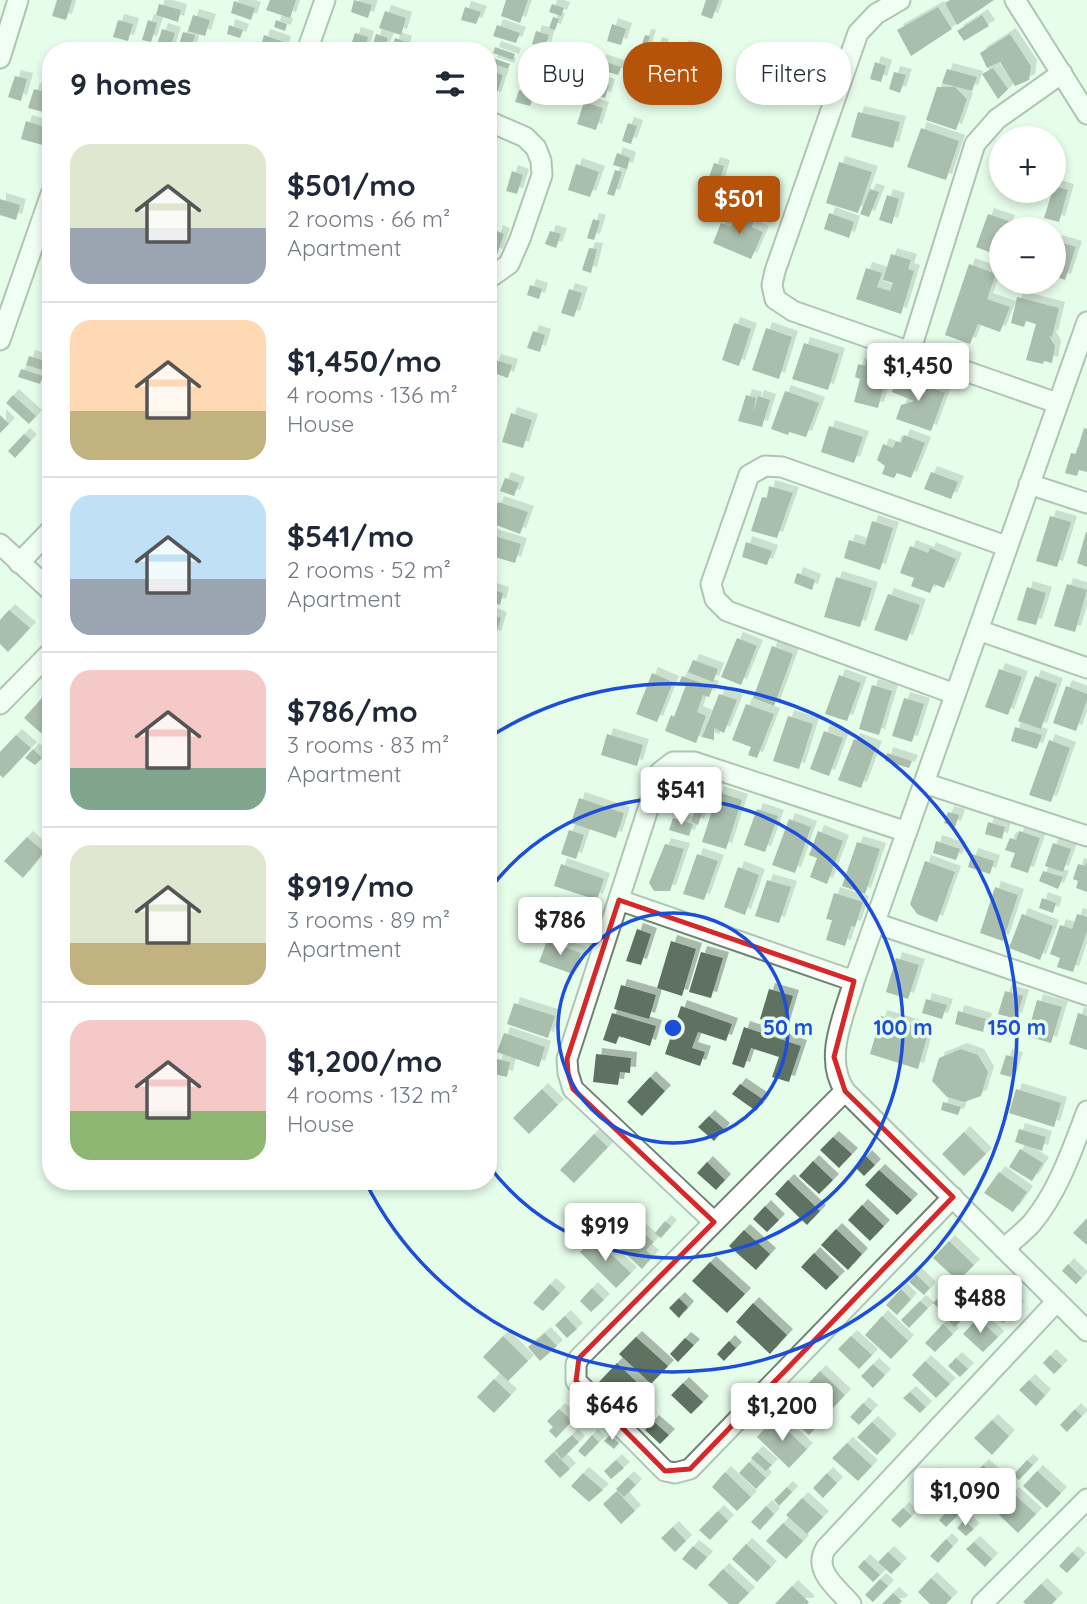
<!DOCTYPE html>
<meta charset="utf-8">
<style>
body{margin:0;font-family:Quicksand,sans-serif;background:#f2f2f3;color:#1f2937;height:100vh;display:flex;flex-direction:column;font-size:26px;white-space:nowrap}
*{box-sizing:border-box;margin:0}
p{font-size:23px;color:#747a83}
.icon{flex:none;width:38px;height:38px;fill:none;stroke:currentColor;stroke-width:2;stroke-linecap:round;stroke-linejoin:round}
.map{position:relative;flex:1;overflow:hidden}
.drawer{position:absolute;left:42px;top:42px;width:455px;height:1148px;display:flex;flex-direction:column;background:#fff;border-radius:28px;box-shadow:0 4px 10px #0003}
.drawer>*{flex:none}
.hud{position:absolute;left:518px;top:42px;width:464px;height:63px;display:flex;gap:14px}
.fabs{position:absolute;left:989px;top:126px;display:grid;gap:14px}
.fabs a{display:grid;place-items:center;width:77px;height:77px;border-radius:50%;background:#fff;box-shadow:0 4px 10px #0003;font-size:35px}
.price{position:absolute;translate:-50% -60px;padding:0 16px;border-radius:7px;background:#fff;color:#222;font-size:23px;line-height:46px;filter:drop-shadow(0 2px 4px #0008)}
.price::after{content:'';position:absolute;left:50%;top:42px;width:21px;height:16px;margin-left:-10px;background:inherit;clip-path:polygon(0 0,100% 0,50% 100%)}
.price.on{background:#b45309;color:#fff}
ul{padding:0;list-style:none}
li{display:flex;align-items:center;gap:21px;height:175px;padding:0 28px}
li+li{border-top:2px solid #e0e1e3}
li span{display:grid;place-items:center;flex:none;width:196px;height:140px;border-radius:21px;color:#555}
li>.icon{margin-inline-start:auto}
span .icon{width:84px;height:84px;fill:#fffc;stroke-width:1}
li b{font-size:30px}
h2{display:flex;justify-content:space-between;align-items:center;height:84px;padding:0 28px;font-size:30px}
.chip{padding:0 24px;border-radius:28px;background:#fff;box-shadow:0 4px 10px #0003;font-size:24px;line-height:63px}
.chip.on{background:#b45309;color:#fff}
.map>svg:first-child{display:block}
</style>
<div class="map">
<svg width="1087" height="1604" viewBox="0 0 1087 1604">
<defs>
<filter id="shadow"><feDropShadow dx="6" dy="-6" stdDeviation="0" flood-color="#0004"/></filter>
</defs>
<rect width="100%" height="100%" fill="#e6fdea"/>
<path fill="#5e7262" filter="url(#shadow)" d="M57,0H72L66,20L52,16Z
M270,0H296L290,18L266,10Z
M354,0L372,5L368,18L351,12Z
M506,0H528L520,23L501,16Z
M706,0H719L712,19L701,15Z
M950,0H994L957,25L945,3Z
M234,1L255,8L251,20L231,13Z
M159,4L181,10L178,22L156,15Z
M552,4L564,8L561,16L549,12Z
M465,7L481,12L476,24L461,20Z
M938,7L952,29L911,56L897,30Z
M385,11L406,18L401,35L379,28Z
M193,15L210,20L205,36L188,31Z
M982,15L989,26L964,41L957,31Z
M553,17L559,19L555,30L549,28Z
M118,20L133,24L128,41L113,37Z
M148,20L157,23L151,42L142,40Z
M276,20L287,24L285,31L274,27Z
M612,24L626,29L621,45L607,41Z
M229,25L243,30L240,38L227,34Z
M497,25L520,33L516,43L493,36Z
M162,29L175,33L169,51L156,48Z
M536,31L549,35L545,48L532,44Z
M183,32L195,35L190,51H177Z
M355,33L368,37L364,51L350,48Z
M376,34L388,38L383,51H371Z
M1010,34L1031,66L1029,80L1015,86L1000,62L987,68L980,53Z
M264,35L285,42L283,49L262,42Z
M645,35L650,36L643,58L638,56Z
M395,38L406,42L403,51H391Z
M656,43L663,45L650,86L642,84Z
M683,46L699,51L696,62L679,57Z
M495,47L515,54L513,60L493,53Z
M774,56L813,70L805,93L766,80Z
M493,58L510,64L508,69L491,63Z
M600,60L621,67L618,75L598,69Z
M875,62L886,66L881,82L870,79Z
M557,66L578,73L574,85L553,78Z
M523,67L537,71L533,82L519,77Z
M993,68L1008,89L998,99L982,74Z
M947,69L977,77L972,91L942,83Z
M489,70L503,75L495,98L488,95Z
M894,72L906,75L900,93L889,89Z
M15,76L27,79L21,101L8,97Z
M586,77L609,85L605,98L581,90Z
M937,87H955L967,99L956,130L926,120Z
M34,89L51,94V114L28,108Z
M519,90L534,94L530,106L515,102Z
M584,102L603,108L596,130L577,124Z
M858,112L900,122L893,148L851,137Z
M26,121L51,129L46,146L21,139Z
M628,123L637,126L631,144L622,141Z
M921,128L959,141L946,180L907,167Z
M617,153L630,158L627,169L613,165Z
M839,162L872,172L858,213L826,203Z
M714,163L724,166L719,183L708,180Z
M576,164L599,172L590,197L568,190Z
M615,170L622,172L614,196L607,194Z
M512,171L523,175L517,194L506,191Z
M1054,186L1068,190L1059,222L1044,218Z
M870,189L879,192L869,217L860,214Z
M1028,191H1040L1037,199L1027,196Z
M887,195L899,199L892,224L879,220Z
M0,199L20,205L16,220L0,215Z
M737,213L754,220L752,227L763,232L751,259L713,243L721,223L731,227Z
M829,213L854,222L849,238L824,229Z
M988,214L1009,221L1006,229H1001V244L997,255L976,247Z
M593,219L600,221L594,240L587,238Z
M497,231L504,234L497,255L490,253Z
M550,231L561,234L556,248L545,244Z
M1056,241L1076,247L1065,280L1054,276V249Z
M589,248L597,249L591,273L582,270Z
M891,254L911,260L908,269L914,271L901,314L856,299L866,268L882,273L877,287L890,291L893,283L883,280Z
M969,264L996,274L987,299L1010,307L1000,332L978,324L970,344L945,335Z
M530,285L542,289L539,299L527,295Z
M569,289L582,293L574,317L561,313Z
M1017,297L1059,308L1052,337L1049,336L1055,346L1052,363L1044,361L1043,364L1026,360L1036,324L1026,321L1024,327L1011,323Z
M734,323L751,329L739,366L722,360Z
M766,328L792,337L779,379L752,370Z
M533,331L545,335L540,352L527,348Z
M804,343L839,354L828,390L792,379Z
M29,356L49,362L46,371L26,365Z
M867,358L882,361L880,369L887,372L878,408L854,402L860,379L855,377L858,364L865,366Z
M495,360L512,365L508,378L491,372Z
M21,369L43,376L40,384L18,377Z
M899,375L945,393L931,431L896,419L901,405L914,401L892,392Z
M785,391L819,403L806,437L789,432L788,435L771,429Z
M13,395L36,416L29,424L6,403Z
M746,395L756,398L753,413L758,396L770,400L762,427L738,421Z
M511,413L532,420L523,448L502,442Z
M0,415L9,424L0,433Z
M829,426L863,437L854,463L821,452Z
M1084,428L1087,429V472L1079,470L1077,476L1065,473L1071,453L1076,454Z
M24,434L31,440L15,458L8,451Z
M904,435L925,443L911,478L897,473L894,478L882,474L885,466L877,460L883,444L893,448L896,441L901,443Z
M931,472L958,482L951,499L924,489Z
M505,478L519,483L514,496L500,491Z
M769,486L793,493L777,538L751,531L762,497L767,498Z
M498,502L528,512L520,534L491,523Z
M1050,516L1071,522L1057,567L1036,561Z
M872,521L893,528L880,570L844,558L849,540L865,545Z
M1086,532H1087V567L1077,563Z
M488,534L521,544L515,563L488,555Z
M746,542L772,551L767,565L742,557Z
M910,546L928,553L930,548L956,559L944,588L934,584L930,593L911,586L914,578L900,573Z
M797,573L815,580L812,590L794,583Z
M836,577L872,588L860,627L824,617Z
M1067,584L1087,590L1075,632L1054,626Z
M1027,587L1046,593L1036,625L1017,620Z
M488,588L503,593L500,605L488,601Z
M888,594L920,605L907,641L874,630Z
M9,610L30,628L8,652L0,644V620Z
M488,613L501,618L495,637L488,634Z
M737,638L757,646L741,685L721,677Z
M772,646L793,654L774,706L753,698Z
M693,660L718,669L713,682L688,672Z
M999,669L1022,677L1008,715L985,707Z
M652,673L673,682L657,722L636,714Z
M839,675L861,683L847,721L825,714Z
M682,676L713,687L709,697L703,695L697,712L706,716L696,743L665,731L671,715L674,717L686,685L679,683Z
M1035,676L1057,684L1041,729L1018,721Z
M872,685L892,691L879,735L859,729Z
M1066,686L1087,694V700L1076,731L1053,723Z
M49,690L51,691V722L41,733L24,718Z
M719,694L737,700L724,733L714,728V740L702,737Z
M904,698L924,704L912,742L892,736Z
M746,704L774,714L757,758L748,755L751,747L732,740Z
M788,716L813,724L799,769L773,761Z
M1015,727L1042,735L1037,749L1011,741Z
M824,731L843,738L829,776L810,769Z
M607,734L643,745L637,766L601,755Z
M16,735L31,748L3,778L0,775V752Z
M854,739L876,747L861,788L838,780Z
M1049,740L1070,748L1051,802L1029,795Z
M33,749L42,758L35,765L25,758Z
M887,753L912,761L909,768L885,761Z
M718,792L742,800L726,849L702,842Z
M579,798L624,813L616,838L571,823Z
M696,806L704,808L698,825L691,822Z
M757,809L778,816L765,852L744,845Z
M948,812L959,815L955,827L944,823Z
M673,818L693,824L689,836L669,830Z
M789,819L811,827L795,873L772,865Z
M988,822L1005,827L1002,839L985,834Z
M569,830L584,835L576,859L561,854Z
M818,831L843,841L827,884L810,877L817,858L809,855Z
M1019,831L1040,838L1028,873L1010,867L1015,853L1005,850L1010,838L1016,840Z
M27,837L44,852L23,878L4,861Z
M936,841L960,849L956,860L933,853Z
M857,842L880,849L865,894L842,886Z
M1053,843L1071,849L1063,872L1045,866Z
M665,844L684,849L670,891H654L649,883Z
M697,854L718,861L704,900L683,894Z
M972,854L994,861L990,874L968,867Z
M925,861L955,872L937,922L917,914L910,904Z
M1087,861V892L1076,888L1078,881L1073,879L1078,864L1085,866Z
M561,864L604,879L597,900L554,886Z
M738,867L759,875L745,915L724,907Z
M1043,871L1063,877L1058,889L1039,881Z
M767,880L791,887L779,923L755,916Z
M995,887L1018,895L1003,941L980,933Z
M834,893L863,902L855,927L851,926L845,946L826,940L832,920L826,919Z
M1042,898L1056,903L1053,913L1039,908Z
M548,902L593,917L585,940L540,925Z
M1022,914L1053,926L1040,960L1009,948Z
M1077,914L1087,917V931L1073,972L1057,967L1060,958L1050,954L1060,925L1072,929Z
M637,929L651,934L641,965L626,961Z
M547,941L581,953L573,974L539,962Z
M671,941L696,949L682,996L657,988Z
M701,952L723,958L711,998L689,992Z
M896,958L919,965L908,999L886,992Z
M621,985L656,995L649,1019L614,1009Z
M769,989L793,996L784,1026L760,1019Z
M1005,991L1023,996L1016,1019L998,1014Z
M926,999L947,1005L942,1019L922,1013Z
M1037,1000L1062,1007L1051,1043L1027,1036Z
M514,1003L555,1016L548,1038L507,1024Z
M681,1006L732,1024L726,1041L698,1032L692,1048L705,1052L700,1066L665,1054Z
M958,1011L986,1019L983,1032L955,1024Z
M612,1013L656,1026L650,1046L619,1036L616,1044L603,1040Z
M1078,1013L1087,1016V1050L1069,1044Z
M881,1016L929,1030L918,1069L870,1054Z
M744,1027L801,1046L789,1082L772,1077L779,1057L751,1048L744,1068L732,1064Z
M504,1033L545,1047L539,1067L497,1052Z
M961,1049L978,1055L988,1072L981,1096L964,1102L947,1097L932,1081L939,1058Z
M596,1054L631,1058L630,1073L620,1072L618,1085L593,1082Z
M1006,1055L1017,1058L1011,1077L1000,1074Z
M497,1059L510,1062L507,1077L494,1074Z
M650,1077L665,1091L642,1116L627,1102Z
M740,1084L764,1100L756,1111L732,1094Z
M542,1089L558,1105L529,1134L513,1118Z
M1016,1089L1061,1103L1054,1127L1009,1113Z
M943,1102L961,1107L958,1115L941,1110Z
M709,1116L724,1129L714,1141L698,1127Z
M1019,1129L1046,1137L1042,1151L1015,1142Z
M964,1132L986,1154L964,1176L942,1154Z
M594,1134L608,1147L574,1183L560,1170Z
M833,1137L852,1154L839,1168L820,1150Z
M1020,1149L1043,1163L1032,1181L1009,1167Z
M866,1156L875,1165L864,1176L856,1168Z
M813,1161L833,1180L819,1194L799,1176Z
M707,1162L725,1180L716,1190L697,1173Z
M879,1170L912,1200L897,1215L865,1185Z
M999,1172L1027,1192L1013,1212L984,1193Z
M788,1180L820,1211L807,1225L775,1194Z
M862,1205L884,1226L870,1241L848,1220Z
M765,1206L779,1220L767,1232L753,1219Z
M621,1213L654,1242L646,1250L653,1256L642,1269L618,1247L621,1241L607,1229Z
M1087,1218V1245L1073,1233Z
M665,1221L671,1226L661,1238L655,1233Z
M836,1229L862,1254L848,1270L821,1245Z
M744,1230L770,1254L756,1270L729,1246Z
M594,1238L631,1273L616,1288L580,1252Z
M949,1241L974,1265L958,1281L933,1258Z
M814,1253L839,1277L826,1290L801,1267Z
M710,1262L745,1294L727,1313L692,1281Z
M1068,1264L1082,1278L1076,1284L1062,1271Z
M916,1274L930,1288L924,1295L909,1282Z
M991,1282L1018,1307L1003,1323L976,1297Z
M550,1284L560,1293L543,1311L533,1303Z
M592,1288L604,1300L591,1312L580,1301Z
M901,1289L911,1299L897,1315L886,1305Z
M946,1290L954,1298L941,1311L933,1303Z
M679,1298L688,1307L679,1318L669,1308Z
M920,1301L928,1308L909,1328L901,1320Z
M753,1303L787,1335L770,1354L736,1322Z
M962,1307L968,1313L955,1327L949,1322Z
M565,1316L577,1329L567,1338L555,1325Z
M882,1316L908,1341L891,1359L865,1335Z
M978,1318L998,1337L983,1352L963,1334Z
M943,1324L953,1334L935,1352L925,1343Z
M545,1333L557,1346L540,1361L528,1347Z
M503,1336L528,1361L508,1381L483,1357Z
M851,1336L872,1355L859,1369L838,1349Z
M636,1337L668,1366L651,1384L619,1354Z
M685,1338L694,1345L678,1362L670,1354Z
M729,1341L736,1348L724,1361L717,1354Z
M1050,1355L1062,1366L1054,1374L1043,1363Z
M956,1358L968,1369L960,1377L948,1366Z
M925,1361L950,1384L936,1398L912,1375Z
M617,1363L647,1392L629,1411L598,1383Z
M873,1364L885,1375L873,1388L861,1376Z
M820,1371L845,1395L831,1410L806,1386Z
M494,1379L511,1395L494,1413L477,1397Z
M1029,1380L1045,1395L1036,1406L1019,1390Z
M683,1383L703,1402L691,1414L671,1395Z
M910,1392L926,1407L920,1413L903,1398Z
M798,1395L824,1419L809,1435L783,1411Z
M863,1403L872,1411L859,1425L850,1417Z
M559,1409L572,1421L556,1438L549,1431L553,1427L547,1421Z
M1075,1409L1082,1416L1067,1432L1060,1425Z
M774,1418L807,1449L789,1468L757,1437Z
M992,1420L1009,1436L992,1455L974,1438Z
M653,1421L669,1435L660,1444L645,1430Z
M872,1422L891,1440L877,1455L857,1437Z
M572,1435L579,1442L562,1459L555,1451Z
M592,1435L599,1442L585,1457L578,1451Z
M610,1435L619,1443L614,1449L604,1441Z
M847,1443L872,1466L858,1481L832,1458Z
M554,1452L570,1469L560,1478L544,1461Z
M757,1452L772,1465L766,1471L751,1458Z
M616,1460L624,1468L611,1479L604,1471Z
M1027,1460L1033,1465L1019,1480L1013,1475Z
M749,1462L766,1478L756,1489L739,1473Z
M983,1465L993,1474L986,1481L976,1472Z
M1037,1471L1061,1493L1047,1508L1023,1486Z
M725,1472L751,1497L737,1511L712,1487Z
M583,1473L603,1490L589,1502L571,1486Z
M827,1473L837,1483L823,1498L813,1488Z
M934,1473L952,1490L937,1505L919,1489Z
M628,1477L636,1485L624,1497L616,1489Z
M787,1487L792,1492L779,1506L774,1500Z
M617,1491L635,1511L621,1524L603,1504Z
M1013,1493L1036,1514L1018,1533L995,1511Z
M802,1498L823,1517L807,1534L786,1515Z
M954,1504L962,1511L946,1527L939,1520Z
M766,1506L774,1514L760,1530L751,1522Z
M903,1508L912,1516L900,1528L891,1520Z
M718,1511L728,1521L710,1540L699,1530Z
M964,1520L974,1529L966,1536L957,1528Z
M783,1523L803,1541L786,1559L766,1541Z
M673,1527L686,1541L675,1552L661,1538Z
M946,1539L953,1546L938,1563L930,1556Z
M974,1542L992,1559L985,1567L966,1549Z
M746,1544L771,1567L757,1582L732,1559Z
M693,1546L707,1557L696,1570L682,1559Z
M888,1552L901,1564L891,1574L878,1562Z
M1072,1552L1080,1559L1067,1573L1059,1566Z
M864,1560L880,1575L873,1582L858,1567Z
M723,1569L749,1593L738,1604H729L708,1585Z
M931,1578L952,1598L946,1604H930L918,1592Z
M880,1579L888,1586L873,1602L865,1595Z
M1041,1584L1057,1599L1052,1604H1026L1023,1602Z
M792,1586L809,1602L807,1604H775Z
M893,1593L902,1601L899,1604H882Z"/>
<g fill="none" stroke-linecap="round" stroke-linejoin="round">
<g stroke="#6e8272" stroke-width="23">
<path id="minor" d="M900,0L876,14L858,33L775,271L772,285L775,299L793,311L1057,403
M1015,0L1087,114
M307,51L325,0
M0,58L18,0
M488,121L525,137L536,148L541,161L542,175L520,239L509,264L488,279
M1087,322L854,981C844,1016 823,1058 845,1091L1087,1331
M0,340L51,194
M910,352L975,144L997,119L1062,73
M1029,484L1087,503
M0,544L51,591
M19,563L51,530
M978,630L1087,668
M955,694L727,611L715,599L711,584L749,475L765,466L782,467L1006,546
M0,704L51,652
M924,783L1087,836
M619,900L854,981
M875,923L1087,995
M845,1091L579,1358L576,1364V1381L665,1471L675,1473L690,1469L953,1197
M714,1222L573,1089L568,1073L567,1059L660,772L673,762H694L907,832
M1004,1249C1013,1240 1024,1232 1032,1223C1059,1190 1072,1150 1087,1111
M851,1604C837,1588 812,1570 826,1548L1057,1301
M982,1604L1087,1499"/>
</g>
<use href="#minor" stroke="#fff" stroke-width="19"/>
</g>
<path d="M0 0H1087V1604H0ZM619,900L854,981L834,1057L845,1091L953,1197L690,1469L665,1471L576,1381L579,1358L714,1222L573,1089L568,1073L567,1059Z" fill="#e6fdea" fill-opacity=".55" fill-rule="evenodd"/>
<path fill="none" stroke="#d62828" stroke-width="5" stroke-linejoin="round" d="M619,900L854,981L834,1057L845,1091L953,1197L690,1469L665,1471L576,1381L579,1358L714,1222L573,1089L568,1073L567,1059Z"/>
<g fill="none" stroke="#1d4ed8" stroke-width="3.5">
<circle cx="673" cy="1028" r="115"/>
<path d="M489 890A230 230 0 1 1 489 1166"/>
<path d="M491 736A344 344 0 1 1 365 1181"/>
</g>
<circle cx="673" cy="1028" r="10" fill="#1d4ed8" stroke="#e6fdea" stroke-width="3.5"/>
<g font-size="21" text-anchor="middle" font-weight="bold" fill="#1d4ed8" stroke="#e6fdea" stroke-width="7" stroke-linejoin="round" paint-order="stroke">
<text x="788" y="1035">50 m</text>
<text x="903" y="1035">100 m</text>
<text x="1017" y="1035">150 m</text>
</g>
</svg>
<div class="fabs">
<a>+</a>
<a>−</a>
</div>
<b class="price on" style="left:739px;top:236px">$501</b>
<b class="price" style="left:918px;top:403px">$1,450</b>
<b class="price" style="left:681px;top:827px">$541</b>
<b class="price" style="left:560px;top:957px">$786</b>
<b class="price" style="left:605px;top:1263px">$919</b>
<b class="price" style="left:980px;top:1335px">$488</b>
<b class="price" style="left:612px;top:1442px">$646</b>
<b class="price" style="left:782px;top:1443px">$1,200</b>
<b class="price" style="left:965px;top:1528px">$1,090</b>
<div class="hud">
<a class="chip">Buy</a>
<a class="chip on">Rent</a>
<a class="chip">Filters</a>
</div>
<section class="drawer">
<h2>9 homes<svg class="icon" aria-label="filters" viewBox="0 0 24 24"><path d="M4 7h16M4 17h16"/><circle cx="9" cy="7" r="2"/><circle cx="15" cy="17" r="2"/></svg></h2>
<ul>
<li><span style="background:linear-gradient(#dfe7d0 60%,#9aa5b1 0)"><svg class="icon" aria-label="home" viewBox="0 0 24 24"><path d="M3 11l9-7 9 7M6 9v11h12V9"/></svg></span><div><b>$501/mo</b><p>2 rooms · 66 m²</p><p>Apartment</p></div></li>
<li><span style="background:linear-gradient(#ffd9b3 65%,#c2b280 0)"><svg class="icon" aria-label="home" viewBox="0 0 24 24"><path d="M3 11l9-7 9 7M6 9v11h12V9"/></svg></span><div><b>$1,450/mo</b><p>4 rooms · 136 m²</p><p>House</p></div></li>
<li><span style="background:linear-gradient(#bfe0f5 60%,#9aa5b1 0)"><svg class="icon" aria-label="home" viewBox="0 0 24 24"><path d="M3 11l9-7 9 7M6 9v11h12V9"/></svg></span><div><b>$541/mo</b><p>2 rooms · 52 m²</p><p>Apartment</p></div></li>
<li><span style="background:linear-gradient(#f6c9c9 70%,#7fa58c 0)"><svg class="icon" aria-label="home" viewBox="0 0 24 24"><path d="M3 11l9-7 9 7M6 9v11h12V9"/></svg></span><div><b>$786/mo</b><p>3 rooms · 83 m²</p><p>Apartment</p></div></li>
<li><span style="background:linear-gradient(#dfe7d0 70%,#c2b280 0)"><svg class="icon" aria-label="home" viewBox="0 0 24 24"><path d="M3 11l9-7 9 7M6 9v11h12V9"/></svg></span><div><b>$919/mo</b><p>3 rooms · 89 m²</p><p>Apartment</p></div></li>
<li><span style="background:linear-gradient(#f6c9c9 65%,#8fb573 0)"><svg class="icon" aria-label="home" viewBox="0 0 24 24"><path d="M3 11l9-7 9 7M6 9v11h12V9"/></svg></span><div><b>$1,200/mo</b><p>4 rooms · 132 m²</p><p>House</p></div></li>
</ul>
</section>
</div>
